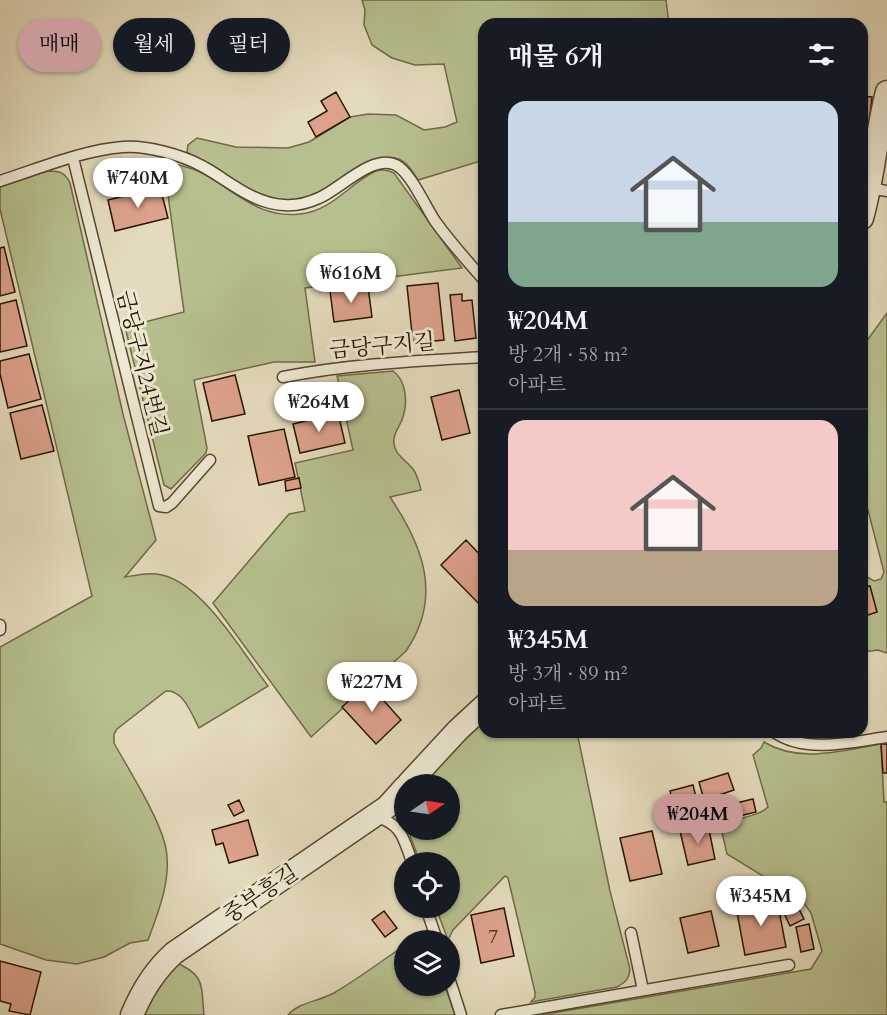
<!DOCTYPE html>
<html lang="ko">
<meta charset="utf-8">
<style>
body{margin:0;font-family:Cardo,"Noto Serif KR",serif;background:#242831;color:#f1f3f6;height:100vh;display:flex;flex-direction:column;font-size:22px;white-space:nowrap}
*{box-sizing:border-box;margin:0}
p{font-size:20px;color:#9ea1a6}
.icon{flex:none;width:33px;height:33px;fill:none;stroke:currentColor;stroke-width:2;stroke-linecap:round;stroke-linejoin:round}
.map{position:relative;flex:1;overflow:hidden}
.side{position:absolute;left:478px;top:18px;width:390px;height:720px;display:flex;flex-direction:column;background:#171b24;border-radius:18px;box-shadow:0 2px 4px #0004}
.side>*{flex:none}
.top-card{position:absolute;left:18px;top:18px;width:370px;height:54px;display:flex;gap:12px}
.needle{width:39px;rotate:77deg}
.fabs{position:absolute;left:394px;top:774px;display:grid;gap:12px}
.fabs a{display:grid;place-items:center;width:66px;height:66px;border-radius:50%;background:#171b24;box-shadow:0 2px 4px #0004;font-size:30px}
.price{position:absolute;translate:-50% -51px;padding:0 14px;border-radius:21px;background:#fff;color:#222;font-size:20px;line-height:39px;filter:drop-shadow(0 2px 3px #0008)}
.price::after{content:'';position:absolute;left:50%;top:36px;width:18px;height:14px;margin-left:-9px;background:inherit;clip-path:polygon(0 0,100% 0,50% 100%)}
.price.selected{background:#c59692;color:#111}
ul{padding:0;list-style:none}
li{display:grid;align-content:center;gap:12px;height:318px;padding:0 30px}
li+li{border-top:2px solid #363941}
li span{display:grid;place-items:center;height:186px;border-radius:18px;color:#555}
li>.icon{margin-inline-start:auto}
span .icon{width:108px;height:108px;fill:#fffc;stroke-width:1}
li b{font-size:26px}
h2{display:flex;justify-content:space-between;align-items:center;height:72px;padding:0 30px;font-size:26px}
.tag{padding:0 21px;border-radius:27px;background:#171b24;box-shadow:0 2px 4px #0004;font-size:21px;line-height:54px}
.tag.selected{background:#c59692;color:#111}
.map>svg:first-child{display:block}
</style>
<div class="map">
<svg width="887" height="1015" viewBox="0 0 887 1015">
<rect width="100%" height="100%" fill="#e4dbbc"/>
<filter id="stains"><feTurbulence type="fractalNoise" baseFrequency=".00333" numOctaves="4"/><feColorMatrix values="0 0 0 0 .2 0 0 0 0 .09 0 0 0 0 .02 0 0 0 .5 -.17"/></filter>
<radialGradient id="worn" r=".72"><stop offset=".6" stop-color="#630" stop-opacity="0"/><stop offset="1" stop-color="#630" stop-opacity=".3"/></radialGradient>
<path fill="#b7bf8e" stroke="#6f6a47" stroke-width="1.5" d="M362,0H666L669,24H484V160L418,180C414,174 410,166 404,162C378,142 329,194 300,200C281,204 251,191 234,181C227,176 220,169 212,165C203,160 195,158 187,152L188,145L197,138L236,147L288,148L309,142L350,117L368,114L396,115L424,130L445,127L457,122L444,64L415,65L392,58L372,45L364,25L365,10Z
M160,160C173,164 188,166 200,172C234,189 257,219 300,214C333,211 349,183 376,171C382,169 388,170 394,173L462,268L305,288L315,362H274L194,380L207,448L206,453L171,489L164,485L125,327L184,312L165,173Z
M48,171C59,171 65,172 70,183L123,414L156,540L125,577C137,575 149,572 162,575C203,584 243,653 268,686L199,728C192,715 183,689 166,691L117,729L114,734V743C130,772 157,814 165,844C173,875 159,911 148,940L130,943L104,957L77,964L46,960L0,944V647L92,596L0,209V185Z
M887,313V653L878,650L863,652L862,574L874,581L881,579L884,572L863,491V346Z
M393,371C406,380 408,402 403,417C401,425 395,430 394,439C392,453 405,459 413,469C418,476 419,482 421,490L390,497C423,546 443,597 406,651L311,737L213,603L289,514L305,511L295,463L353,450L337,376Z
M484,717V732H577L610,891L630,969C629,979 626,982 617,987L531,1002L535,997V992L508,878L505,876L453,930L448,940L436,908H450V862H420L408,830H450V784H424L444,758Z
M764,742C800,764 842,750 881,744L884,802H887V1015H541L811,969L822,951L811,913L802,900L727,854L721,828C734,816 755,819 768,807L753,755L761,748Z
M405,945V986H445L455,1015H288C299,1002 320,1001 334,993C359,978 382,961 405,945Z
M172,961C205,974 201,983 204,1015H140Z"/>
<path fill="#dda28c" stroke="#271500" stroke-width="1.5" d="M336,92L350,117L316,137L308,122L327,111L321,101Z
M862,96L872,97L865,162H862Z
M160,187L168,218L115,231L108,200Z
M4,247L15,292L0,296V248Z
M438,283L444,340L413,343L407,286Z
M368,287L372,317L334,322L330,291Z
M462,294V301L472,300L476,338L455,341L450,295Z
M16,300L27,346L0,352V304Z
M29,354L41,399L8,408L0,374V361Z
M235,375L245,414L212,421L203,383Z
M459,390L470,433L442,440L431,397Z
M42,405L54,451L21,459L10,413Z
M338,413L345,443L300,453L293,424Z
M284,429L295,477L259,485L248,436Z
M299,478L301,488L286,491L285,481Z
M466,540L484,559V609L441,565Z
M870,586L877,612L862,617V588Z
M368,683L401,720L376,744L342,707Z
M881,744H887V773H883Z
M728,773L734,790L704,800L699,782Z
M693,785L700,814L677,819L670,791Z
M753,799L756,812L735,817L732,804Z
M239,800L244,811L234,816L228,805Z
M248,820L258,855L229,863L223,843L216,845L212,830Z
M708,825L715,859L688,865L680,831Z
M652,831L662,874L630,881L620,838Z
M777,900L786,947L745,955L736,907Z
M797,905L804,919L790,926L783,911Z
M504,908L514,956L481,963L471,915Z
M384,911L397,928L385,937L372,920Z
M711,911L719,946L688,953L680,918Z
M809,924L814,949L801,952L796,927Z
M0,961L41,972L30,1015L9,1011L11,1004L0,1001Z"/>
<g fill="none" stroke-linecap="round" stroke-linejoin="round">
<g stroke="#56462f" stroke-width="13">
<path id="lane" d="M73,158L159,506L166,507L172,503L210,460
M0,181C38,169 83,150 123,147C146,145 182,155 202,166C228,180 253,204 284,205C296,206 308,203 319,198C339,190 373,153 396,165C411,173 425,206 435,221C450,242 467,261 484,280
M870,188L887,191
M283,377C349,364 417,361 484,357
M0,625V630
M774,732C805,754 852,742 887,737
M374,816C402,824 403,837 412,862
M426,908L437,940
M631,933L643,990
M450,981L461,1015
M501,1015L789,965"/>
</g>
<g stroke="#56462f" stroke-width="25">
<path id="street" d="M862,218C874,176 876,134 887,92
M408,784L458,730L484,706
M132,1015C142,991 155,970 174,953L387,807L405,787"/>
</g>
<use href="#lane" stroke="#ede8d3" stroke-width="10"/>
<use href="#street" stroke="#ede8d3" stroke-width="22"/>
</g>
<g text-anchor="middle" stroke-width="6" stroke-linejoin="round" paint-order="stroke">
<g font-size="20" fill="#543823">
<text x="493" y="943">7</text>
</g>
<g font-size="22" fill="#271500" stroke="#ede8d3">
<text transform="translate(382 345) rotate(-5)" y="8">금당구지길</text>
<text transform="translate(143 363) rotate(76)" y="8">금당구지24번길</text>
<text transform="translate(260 893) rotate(-34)" y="8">중부흥길</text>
</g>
</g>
<rect width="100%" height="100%" filter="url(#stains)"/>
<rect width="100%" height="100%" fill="url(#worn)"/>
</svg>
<div class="fabs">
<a><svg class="needle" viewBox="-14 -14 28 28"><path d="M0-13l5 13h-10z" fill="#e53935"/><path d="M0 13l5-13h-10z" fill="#9ea1a6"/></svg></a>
<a><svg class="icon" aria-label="locate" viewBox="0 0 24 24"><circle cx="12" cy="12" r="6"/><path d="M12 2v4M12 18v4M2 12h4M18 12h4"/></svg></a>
<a><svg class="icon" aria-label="layers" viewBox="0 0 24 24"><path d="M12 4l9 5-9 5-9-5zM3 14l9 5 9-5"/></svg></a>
</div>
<b class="price" style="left:138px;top:209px">₩740M</b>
<b class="price" style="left:351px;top:304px">₩616M</b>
<b class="price" style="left:319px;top:433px">₩264M</b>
<b class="price" style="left:372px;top:713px">₩227M</b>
<b class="price selected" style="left:698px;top:845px">₩204M</b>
<b class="price" style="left:761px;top:927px">₩345M</b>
<div class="top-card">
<a class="tag selected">매매</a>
<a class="tag">월세</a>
<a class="tag">필터</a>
</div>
<section class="side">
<h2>매물 6개<svg class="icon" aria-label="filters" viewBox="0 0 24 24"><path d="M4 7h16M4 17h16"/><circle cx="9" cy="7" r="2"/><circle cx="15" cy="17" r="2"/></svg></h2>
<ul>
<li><span style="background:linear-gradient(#c9d6e8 65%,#7fa58c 0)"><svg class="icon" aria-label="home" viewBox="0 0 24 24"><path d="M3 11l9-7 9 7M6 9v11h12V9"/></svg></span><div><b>₩204M</b><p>방 2개 · 58 m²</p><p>아파트</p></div></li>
<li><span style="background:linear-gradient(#f6c9c9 70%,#b9a48a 0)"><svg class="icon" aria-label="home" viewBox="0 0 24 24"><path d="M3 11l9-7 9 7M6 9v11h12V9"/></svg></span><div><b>₩345M</b><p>방 3개 · 89 m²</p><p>아파트</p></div></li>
</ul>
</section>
</div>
